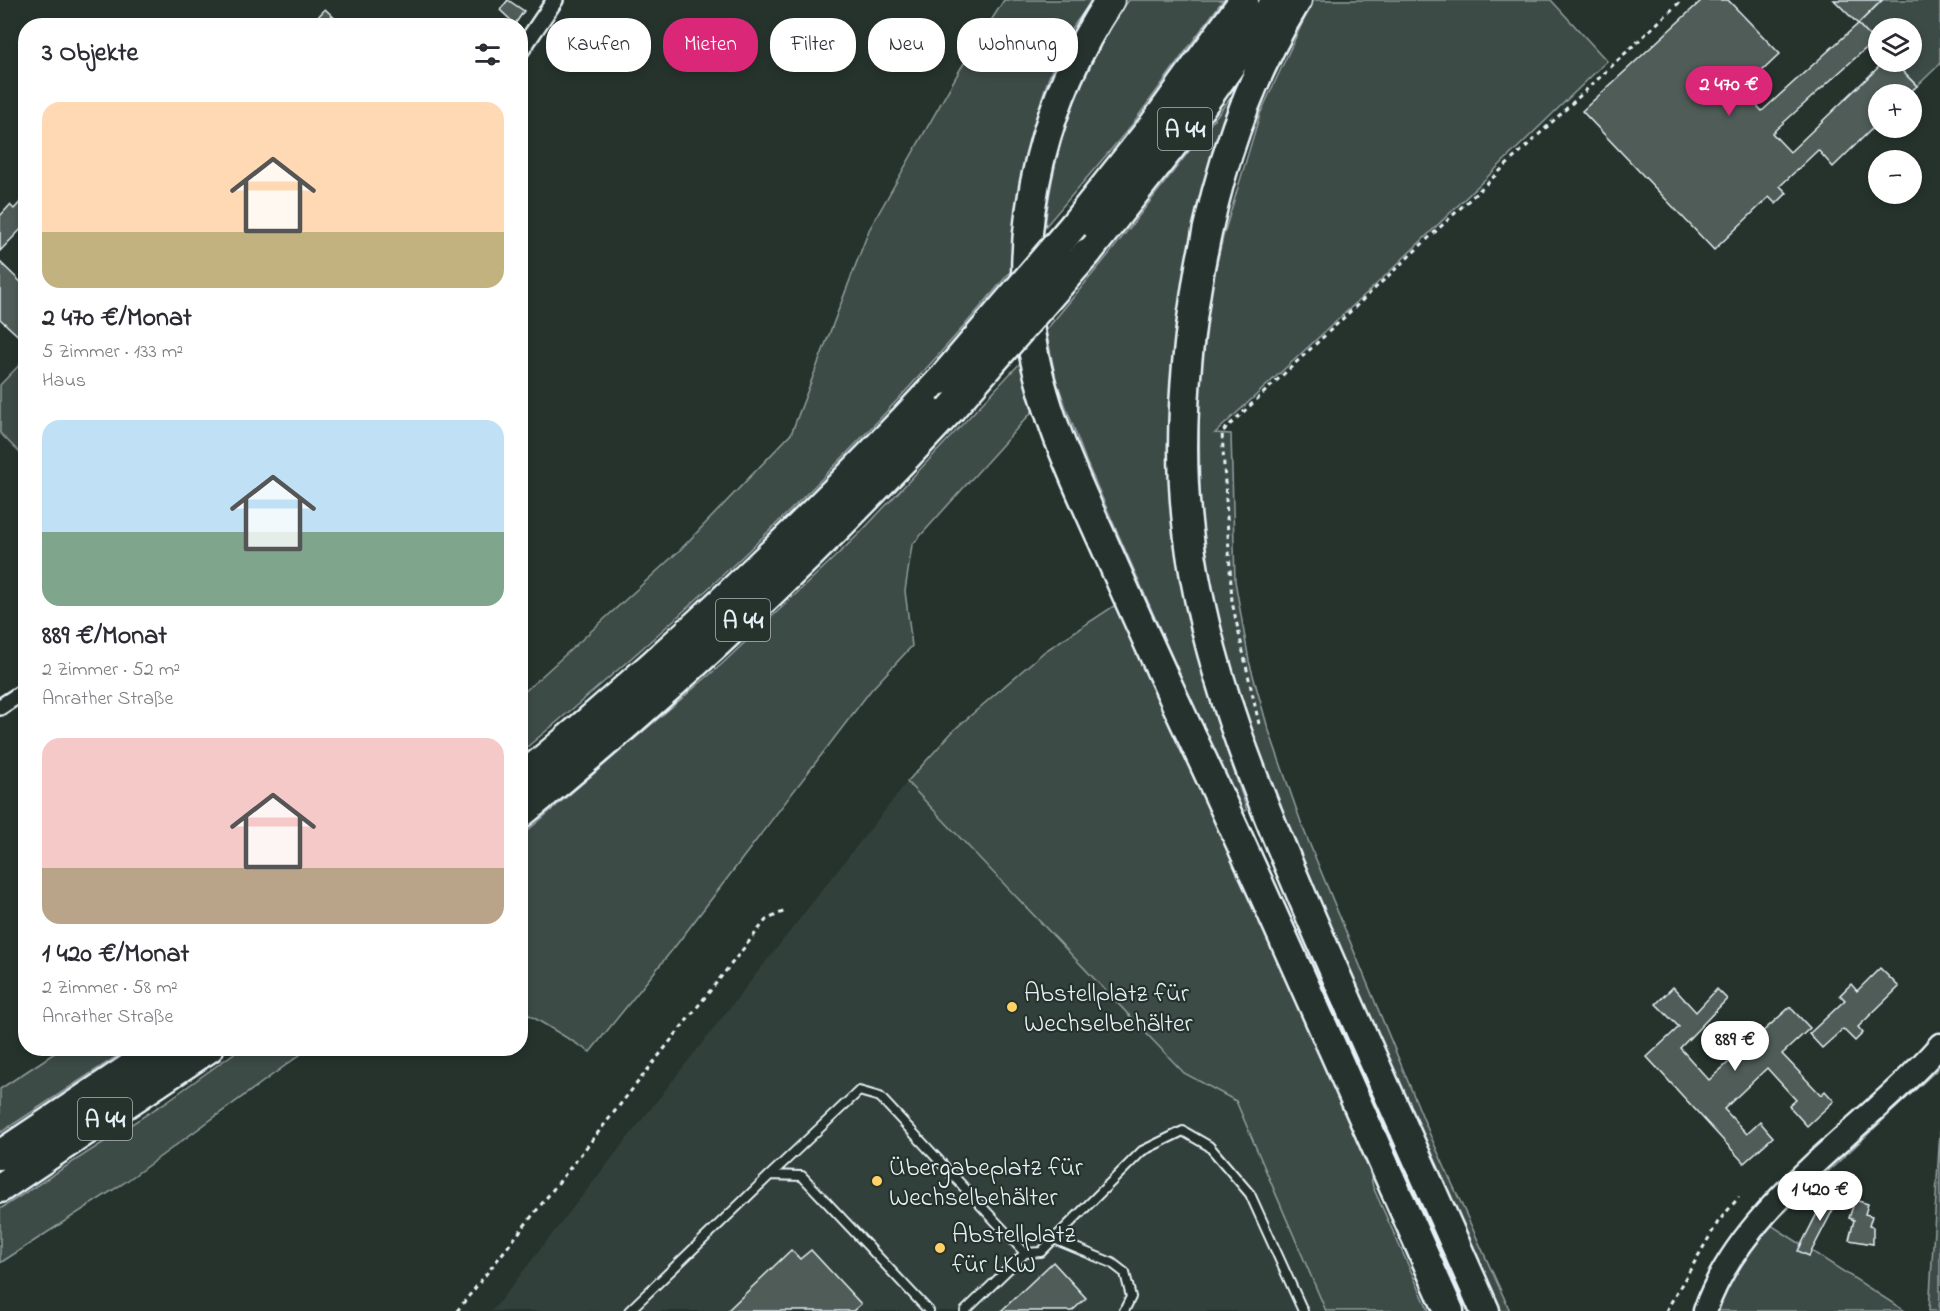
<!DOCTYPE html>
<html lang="de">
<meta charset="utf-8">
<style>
body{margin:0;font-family:"Indie Flower",sans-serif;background:#f2f2f3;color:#2b2b33;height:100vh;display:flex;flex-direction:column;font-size:22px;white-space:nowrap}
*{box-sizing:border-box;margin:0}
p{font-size:20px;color:#7c7c81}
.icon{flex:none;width:33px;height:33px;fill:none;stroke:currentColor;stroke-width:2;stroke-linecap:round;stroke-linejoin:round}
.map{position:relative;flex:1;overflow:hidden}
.side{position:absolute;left:18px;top:18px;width:510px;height:1038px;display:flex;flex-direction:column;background:#fff;border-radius:24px;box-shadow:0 3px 9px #0003}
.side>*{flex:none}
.hud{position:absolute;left:546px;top:18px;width:570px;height:54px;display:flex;gap:12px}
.fabs{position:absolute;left:1868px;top:18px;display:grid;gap:12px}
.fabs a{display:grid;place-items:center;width:54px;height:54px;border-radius:50%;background:#fff;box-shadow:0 3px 9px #0003;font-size:30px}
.price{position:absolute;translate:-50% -51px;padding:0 14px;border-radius:21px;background:#fff;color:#222;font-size:20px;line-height:39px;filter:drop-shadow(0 2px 3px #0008)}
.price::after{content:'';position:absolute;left:50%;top:36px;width:18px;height:14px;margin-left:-9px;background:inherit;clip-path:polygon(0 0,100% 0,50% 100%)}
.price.active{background:#db2777;color:#fff}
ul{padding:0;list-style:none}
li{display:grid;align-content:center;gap:12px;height:318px;padding:0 24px}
li span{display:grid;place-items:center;height:186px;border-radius:18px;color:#555}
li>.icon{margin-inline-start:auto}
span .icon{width:108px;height:108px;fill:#fffc;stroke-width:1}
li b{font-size:26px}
h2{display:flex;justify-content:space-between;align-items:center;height:72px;padding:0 24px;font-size:26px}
.tag{padding:0 21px;border-radius:24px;background:#fff;box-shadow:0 3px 9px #0003;font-size:21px;line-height:54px}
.tag.active{background:#db2777;color:#fff}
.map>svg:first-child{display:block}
</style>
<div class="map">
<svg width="1940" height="1311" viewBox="0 0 1940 1311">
<rect width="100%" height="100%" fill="#26332d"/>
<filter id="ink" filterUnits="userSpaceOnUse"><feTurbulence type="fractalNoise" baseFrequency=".0167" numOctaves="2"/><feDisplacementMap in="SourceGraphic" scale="12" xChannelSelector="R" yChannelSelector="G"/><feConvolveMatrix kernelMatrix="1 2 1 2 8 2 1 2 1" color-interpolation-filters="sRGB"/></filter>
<g filter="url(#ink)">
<path fill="#333f3a" d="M907,782L1184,1073L1236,1101L1326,1311H492Z"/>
<path fill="#3e4b47" stroke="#939ea0" stroke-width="1.5" d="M1004,0H1093C1083,13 1071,27 1064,42C1032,108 1018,187 1020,260C871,441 702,603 521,752V695L680,550L791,434L869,230L961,68Z
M1129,0H1223L1131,126L1045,227C1054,145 1080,67 1129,0Z
M1313,0H1551L1607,61L1384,277L1215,433L1231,434L1235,581L1249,661L1267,725L1303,828L1431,1137L1510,1311H1495L1355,1001L1228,676L1206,558L1200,504L1199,415L1204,319L1223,237L1260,114Z
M1883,0H1940V64L1917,86L1893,62H1911V28H1878V45L1858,24Z
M1249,74L1196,251L1193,620L1212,706L1247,810L1241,813L1086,461L1056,380L1046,330L1110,253Z
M25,359V458L0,433V385Z
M1022,361L1039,404L912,545L905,591L912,646L871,690L677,944L590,1052L521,1010L520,837L722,664L859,534Z
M1123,600L1364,1145L1373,1187L1429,1311H1326L1236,1101L1184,1073L907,782L955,729L1045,651Z
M62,1048L128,1049L0,1133V1089Z
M240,1049H308L124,1183L0,1263V1209L166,1102Z
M1940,1059V1067L1771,1225L1905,1311H1714L1740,1260L1768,1224Z
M1940,1131V1296L1939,1311H1929Z"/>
<path fill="#505c59" stroke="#e8f1f8" stroke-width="1.5" d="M508,0L524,11L515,24L500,10Z
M1702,0H1728L1780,54L1742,90L1762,111L1858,24L1874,41L1772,133L1790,152L1884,62H1893L1917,86L1908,94H1878V123L1833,167L1818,150L1780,186L1787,193L1776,204L1769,197L1714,250L1582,111Z
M1834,0H1882L1858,24Z
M325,9L343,26H310Z
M26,196V224L0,251V216L10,205L14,209Z
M0,262L26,287V343L0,319Z
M1880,968L1899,987L1858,1027L1863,1033L1855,1041L1843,1029L1822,1048L1809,1034L1845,1000L1840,995L1851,984L1857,991Z
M1673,987L1696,1012L1717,989L1727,999L1680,1048L1709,1080L1790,1007L1810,1028L1782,1054L1821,1095L1825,1091L1834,1101L1807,1126L1789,1106L1796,1100L1767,1068L1724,1109L1747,1134L1760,1122L1773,1137L1744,1163L1647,1057L1679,1027L1656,1004Z
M1830,1188L1841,1194L1809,1256L1798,1251Z
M1855,1200L1868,1204L1865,1214L1872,1216L1869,1226L1873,1227V1244L1849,1240L1854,1220L1849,1218Z
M791,1250L800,1259L811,1250L861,1304L853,1311H727Z
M1053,1262L1086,1298L1072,1311H1001Z"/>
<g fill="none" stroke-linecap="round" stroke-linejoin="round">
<g stroke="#e8f1f8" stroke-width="12">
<path id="lane" d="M770,1175L859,1091L880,1097L1025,1253
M1054,1239L1112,1263L1125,1273L1131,1297L1124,1311
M629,1311L770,1175L802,1176L929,1311
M965,1311L1025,1253L1041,1252L1142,1151L1183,1131L1209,1146L1250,1194L1303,1311"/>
</g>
<g stroke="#e8f1f8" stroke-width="20">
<path id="street" d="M520,52L555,0
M0,707L26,690"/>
</g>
<g stroke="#e8f1f8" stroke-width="27">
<path id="secondary" d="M1705,1311C1741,1204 1868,1128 1940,1045"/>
</g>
<g stroke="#e8f1f8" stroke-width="33">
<path id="highway" d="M1110,0C1046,96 1015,216 1030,331C1040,404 1072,473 1102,539C1133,609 1164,678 1196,746C1283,933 1365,1123 1449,1311
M1297,0C1247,81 1217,174 1200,267C1185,354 1177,443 1188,531C1204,666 1257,791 1310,915C1367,1048 1427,1179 1485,1311
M1074,225L1152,127L1244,0
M1087,253L1186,128L1277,0
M520,779C670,655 810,522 941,380
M520,814C673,690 816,555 950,410
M0,1155L160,1048
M0,1188L209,1048"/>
</g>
<path stroke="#e8f1f8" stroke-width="3" stroke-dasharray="4.5 4.5" stroke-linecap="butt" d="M1259,724L1232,602L1222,432L1682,0
M457,1311L766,920L787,910
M1666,1311L1718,1222L1739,1197"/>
<use href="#lane" stroke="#26332d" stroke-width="8"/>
<use href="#street" stroke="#26332d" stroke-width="15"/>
<use href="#secondary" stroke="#26332d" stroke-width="22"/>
<use href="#highway" stroke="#26332d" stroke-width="28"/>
<g stroke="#e8f1f8" stroke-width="33" stroke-linecap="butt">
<path id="highway-bridge" d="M941,380L1074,225
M950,410L1087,253"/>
</g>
<use href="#highway-bridge" stroke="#26332d" stroke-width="28"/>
</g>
</g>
<g fill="#ffd166" stroke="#26332d" stroke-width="2">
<circle cx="1012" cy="1007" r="6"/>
<circle cx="877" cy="1181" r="6"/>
<circle cx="940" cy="1248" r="6"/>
</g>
<g text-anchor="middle" stroke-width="4.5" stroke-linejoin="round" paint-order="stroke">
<g fill="#26332d" stroke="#aeb8bb" stroke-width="1.5">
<rect x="1158" y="108" width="54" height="42" rx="4.5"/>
<rect x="716" y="599" width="54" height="42" rx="4.5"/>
<rect x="78" y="1098" width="54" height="42" rx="4.5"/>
</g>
<g font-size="24" font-weight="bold" fill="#e8f1f8">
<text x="1185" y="137">A 44</text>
<text x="743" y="628">A 44</text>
<text x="105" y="1127">A 44</text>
</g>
<g font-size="26" fill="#e8f1f8" stroke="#26332d" text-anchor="start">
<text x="1024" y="1001">Abstellplatz für<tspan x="1024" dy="30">Wechselbehälter</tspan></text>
<text x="889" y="1175">Übergabeplatz für<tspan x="889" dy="30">Wechselbehälter</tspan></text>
<text x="952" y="1242">Abstellplatz<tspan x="952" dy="30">für LKW</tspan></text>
</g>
</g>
</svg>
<div class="fabs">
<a><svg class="icon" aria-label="layers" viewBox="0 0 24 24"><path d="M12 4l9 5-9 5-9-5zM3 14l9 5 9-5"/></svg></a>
<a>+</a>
<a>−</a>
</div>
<b class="price active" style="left:1729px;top:117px">2 470 €</b>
<b class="price" style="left:1735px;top:1072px">889 €</b>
<b class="price" style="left:1820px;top:1222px">1 420 €</b>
<div class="hud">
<a class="tag">Kaufen</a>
<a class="tag active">Mieten</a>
<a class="tag">Filter</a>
<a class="tag">Neu</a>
<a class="tag">Wohnung</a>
</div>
<section class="side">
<h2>3 Objekte<svg class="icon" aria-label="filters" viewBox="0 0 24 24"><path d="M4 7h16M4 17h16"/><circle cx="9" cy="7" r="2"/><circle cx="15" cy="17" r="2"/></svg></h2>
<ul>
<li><span style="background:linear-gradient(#ffd9b3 70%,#c2b280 0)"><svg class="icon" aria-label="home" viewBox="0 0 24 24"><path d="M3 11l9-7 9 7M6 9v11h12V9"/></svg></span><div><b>2 470 €/Monat</b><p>5 Zimmer · 133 m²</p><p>Haus</p></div></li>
<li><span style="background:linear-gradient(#bfe0f5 60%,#7fa58c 0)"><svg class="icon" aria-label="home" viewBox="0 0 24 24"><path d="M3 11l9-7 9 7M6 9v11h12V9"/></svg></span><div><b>889 €/Monat</b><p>2 Zimmer · 52 m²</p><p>Anrather Straße</p></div></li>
<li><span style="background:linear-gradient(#f6c9c9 70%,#b9a48a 0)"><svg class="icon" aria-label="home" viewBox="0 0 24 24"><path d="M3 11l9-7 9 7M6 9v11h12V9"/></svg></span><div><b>1 420 €/Monat</b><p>2 Zimmer · 58 m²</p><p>Anrather Straße</p></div></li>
</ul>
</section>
</div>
